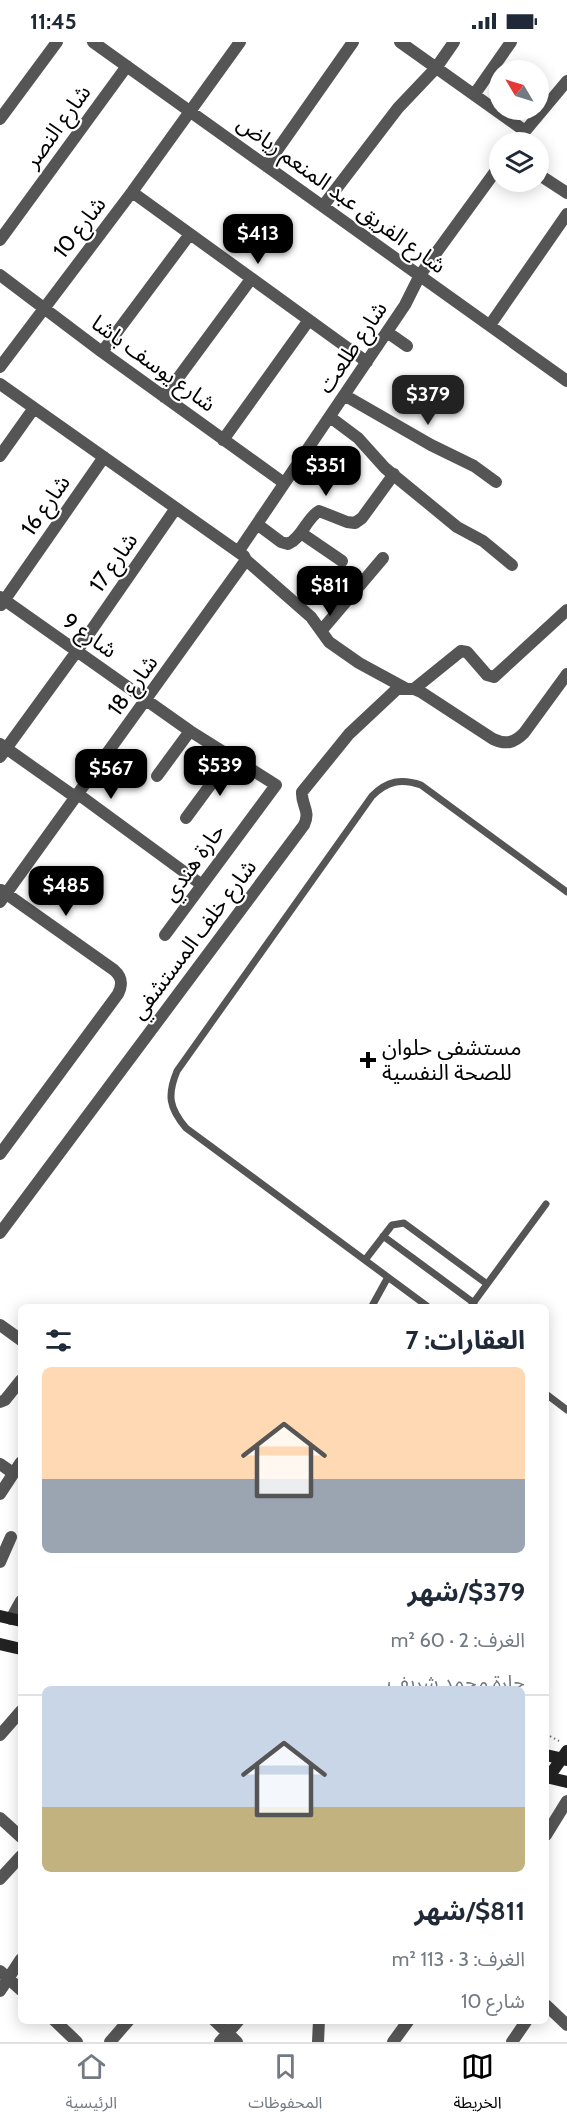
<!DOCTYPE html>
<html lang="ar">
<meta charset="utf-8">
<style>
body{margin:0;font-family:Cabin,"Noto Sans Arabic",sans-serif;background:#f2f2f3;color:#1f2937;direction:rtl;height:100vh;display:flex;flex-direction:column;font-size:22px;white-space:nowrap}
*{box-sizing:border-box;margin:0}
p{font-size:20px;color:#747a83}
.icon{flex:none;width:33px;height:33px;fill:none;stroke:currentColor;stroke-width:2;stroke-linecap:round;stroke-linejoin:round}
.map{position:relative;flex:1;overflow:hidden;direction:ltr}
.side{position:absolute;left:18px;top:1262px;width:531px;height:720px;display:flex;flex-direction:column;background:#fff;border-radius:9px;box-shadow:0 3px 15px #0003;direction:rtl}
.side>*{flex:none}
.needle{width:39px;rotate:308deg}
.buttons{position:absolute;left:489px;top:18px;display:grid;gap:12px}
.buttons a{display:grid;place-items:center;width:60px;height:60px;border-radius:50%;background:#fff;box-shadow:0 3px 15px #0003;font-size:30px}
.price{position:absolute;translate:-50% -51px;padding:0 14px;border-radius:12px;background:#000;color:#fff;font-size:20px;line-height:39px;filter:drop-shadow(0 2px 3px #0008)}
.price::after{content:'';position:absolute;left:50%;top:36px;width:18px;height:14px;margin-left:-9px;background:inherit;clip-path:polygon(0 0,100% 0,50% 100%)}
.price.active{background:#222;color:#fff}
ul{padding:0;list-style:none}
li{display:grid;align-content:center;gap:12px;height:318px;padding:0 24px}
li+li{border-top:2px solid #e0e1e3}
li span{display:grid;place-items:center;height:186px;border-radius:9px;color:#555}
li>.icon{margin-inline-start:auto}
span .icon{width:108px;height:108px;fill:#fffc;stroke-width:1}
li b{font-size:26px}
h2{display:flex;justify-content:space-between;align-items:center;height:72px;padding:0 24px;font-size:26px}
.status{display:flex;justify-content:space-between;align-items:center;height:42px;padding:0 30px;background:#fff;direction:ltr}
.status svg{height:16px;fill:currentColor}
.tabs{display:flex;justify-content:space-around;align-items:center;height:84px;border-top:2px solid #e0e1e3;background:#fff;font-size:16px;color:#747a83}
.tabs a{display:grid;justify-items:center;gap:3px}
.tabs .active{color:#000}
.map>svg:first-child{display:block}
</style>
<div class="status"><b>11:45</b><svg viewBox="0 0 49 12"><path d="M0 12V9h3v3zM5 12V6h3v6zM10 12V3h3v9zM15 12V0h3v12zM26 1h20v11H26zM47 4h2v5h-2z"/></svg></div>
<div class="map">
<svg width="567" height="2000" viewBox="0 0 567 2000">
<rect width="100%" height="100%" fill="#fff"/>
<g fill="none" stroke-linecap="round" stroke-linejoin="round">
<path stroke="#777" stroke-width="2" stroke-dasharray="1.5 3" stroke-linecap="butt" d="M546,1692L559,1699"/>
<path stroke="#555" stroke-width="7" d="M383,1194L474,1261
M365,1218L392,1183L404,1181L487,1242
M372,1264L388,1235
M427,1264L186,1086C169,1066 167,1053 177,1029L372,754C387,739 401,736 421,743L567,850
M471,1264L546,1162
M546,1352L567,1368"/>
<path stroke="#555" stroke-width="12" d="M93,0L567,339
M400,0L525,89
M474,53L511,0
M0,77L57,0
M516,100L567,39
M266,124L353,0
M538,132L567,151
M132,150L367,320
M323,164L398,66L436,26L454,0
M0,198L127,24
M0,233L102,310L284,441
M490,283L567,172
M387,290L407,304
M102,310L190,192
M0,325L132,150L240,0
M0,342L244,514L246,518L0,860
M344,353L431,403L474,424L496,440
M164,355L251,237
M330,375L358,396L385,426L457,485L483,499L512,523
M223,398L309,278
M0,414L34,366
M257,482L281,500L288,502C302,496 306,477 319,469L347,480L355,481L362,476L394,432
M301,491L342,519
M238,510L405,263L420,233L500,123
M246,518L311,575L329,600L359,621L405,646
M0,555L190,689L276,743L165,893
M1,563L104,415
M321,589L383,516
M414,647L461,609L467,610L487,633L494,635L567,568
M0,702L71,752L82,755L202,843
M0,715L77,609L176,466
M157,734L190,689
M186,776L231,715
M0,1112L118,952C123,942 122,935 114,928L1,848
M0,1191L304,783C311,769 301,763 302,750L349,692L397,647H414L421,650L493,697C506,703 514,701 524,691L567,632
M0,1283L21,1298
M0,1360L5,1358L21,1338
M0,1422L13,1431
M0,1452L21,1420
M0,1520L11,1495
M11,1577L21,1559
M0,1693L21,1669
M0,1776L21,1795
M546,1793L567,1759
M0,1837L21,1814
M0,1929L21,1948
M0,1949L21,1917
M546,1963L567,1983
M54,1978L77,2000
M214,1978L237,2000
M110,2000L129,1978
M220,2000L239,1978
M318,2000L319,1978
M393,2000L409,1978
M512,2000L527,1978"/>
<path stroke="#222" stroke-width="12" d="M0,1574L21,1579
M0,1602L21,1607
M546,1713L567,1718
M546,1735L567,1740
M548,1736L567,1709"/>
</g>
<path fill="#000" stroke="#fff" stroke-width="2" d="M365 1009h6v6h6v6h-6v6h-6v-6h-6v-6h6z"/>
<g text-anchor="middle" stroke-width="4.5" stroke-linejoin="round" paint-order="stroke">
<g font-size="22" fill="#000" stroke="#fff">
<text transform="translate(57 84) rotate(-54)" y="8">شارع النصر</text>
<text transform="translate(342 152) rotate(36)" y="8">شارع الفريق عبد المنعم رياض</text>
<text transform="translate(79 185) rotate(-52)" y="8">شارع 10</text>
<text transform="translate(352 305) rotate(-56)" y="8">شارع طلعت</text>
<text transform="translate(154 321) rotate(36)" y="8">شارع يوسف باشا</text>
<text transform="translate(45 463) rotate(-55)" y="8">شارع 16</text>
<text transform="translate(113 520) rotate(-55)" y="8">شارع 17</text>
<text transform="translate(90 593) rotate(35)" y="8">شارع 9</text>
<text transform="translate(132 643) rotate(-54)" y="8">شارع 18</text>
<text transform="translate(193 820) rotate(-54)" y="8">حارة هندي</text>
<text transform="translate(193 897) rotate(-53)" y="8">شارع خلف المستشفي</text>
</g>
<g font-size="22" fill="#000" stroke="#fff" text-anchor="start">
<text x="382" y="1013">مستشفي حلوان<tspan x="382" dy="25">للصحة النفسية</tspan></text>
</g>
</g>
</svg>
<div class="buttons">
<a><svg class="needle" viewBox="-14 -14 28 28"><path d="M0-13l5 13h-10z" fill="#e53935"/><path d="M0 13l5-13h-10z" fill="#747a83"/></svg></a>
<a><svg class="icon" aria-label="layers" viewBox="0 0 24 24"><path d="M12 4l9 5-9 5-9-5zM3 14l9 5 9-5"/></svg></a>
</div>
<b class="price" style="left:258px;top:223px">$413</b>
<b class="price active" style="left:428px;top:384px">$379</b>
<b class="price" style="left:326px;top:455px">$351</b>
<b class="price" style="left:330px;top:575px">$811</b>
<b class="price" style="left:220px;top:755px">$539</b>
<b class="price" style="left:111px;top:758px">$567</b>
<b class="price" style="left:66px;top:875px">$485</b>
<section class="side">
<h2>العقارات: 7<svg class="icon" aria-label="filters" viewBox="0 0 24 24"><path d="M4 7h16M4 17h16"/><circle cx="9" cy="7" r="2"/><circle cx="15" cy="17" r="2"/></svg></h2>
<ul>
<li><span style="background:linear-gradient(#ffd9b3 60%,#9aa5b1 0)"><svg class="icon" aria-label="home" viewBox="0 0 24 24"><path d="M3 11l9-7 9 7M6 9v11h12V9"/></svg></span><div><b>$379/شهر</b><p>الغرف: 2 · 60 m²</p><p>حارة محمد شريف</p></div></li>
<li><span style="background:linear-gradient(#c9d6e8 65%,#c2b280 0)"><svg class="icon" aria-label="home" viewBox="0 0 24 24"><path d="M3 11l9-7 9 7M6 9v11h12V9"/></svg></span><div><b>$811/شهر</b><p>الغرف: 3 · 113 m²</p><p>شارع 10</p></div></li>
</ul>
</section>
</div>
<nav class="tabs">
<a class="active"><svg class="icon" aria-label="map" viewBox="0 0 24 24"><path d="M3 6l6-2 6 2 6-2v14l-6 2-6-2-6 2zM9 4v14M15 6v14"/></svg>الخريطة</a>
<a><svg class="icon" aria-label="saved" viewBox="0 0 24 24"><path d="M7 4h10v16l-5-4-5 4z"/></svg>المحفوظات</a>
<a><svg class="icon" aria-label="home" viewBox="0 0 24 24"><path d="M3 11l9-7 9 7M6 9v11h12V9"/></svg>الرئيسية</a>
</nav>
